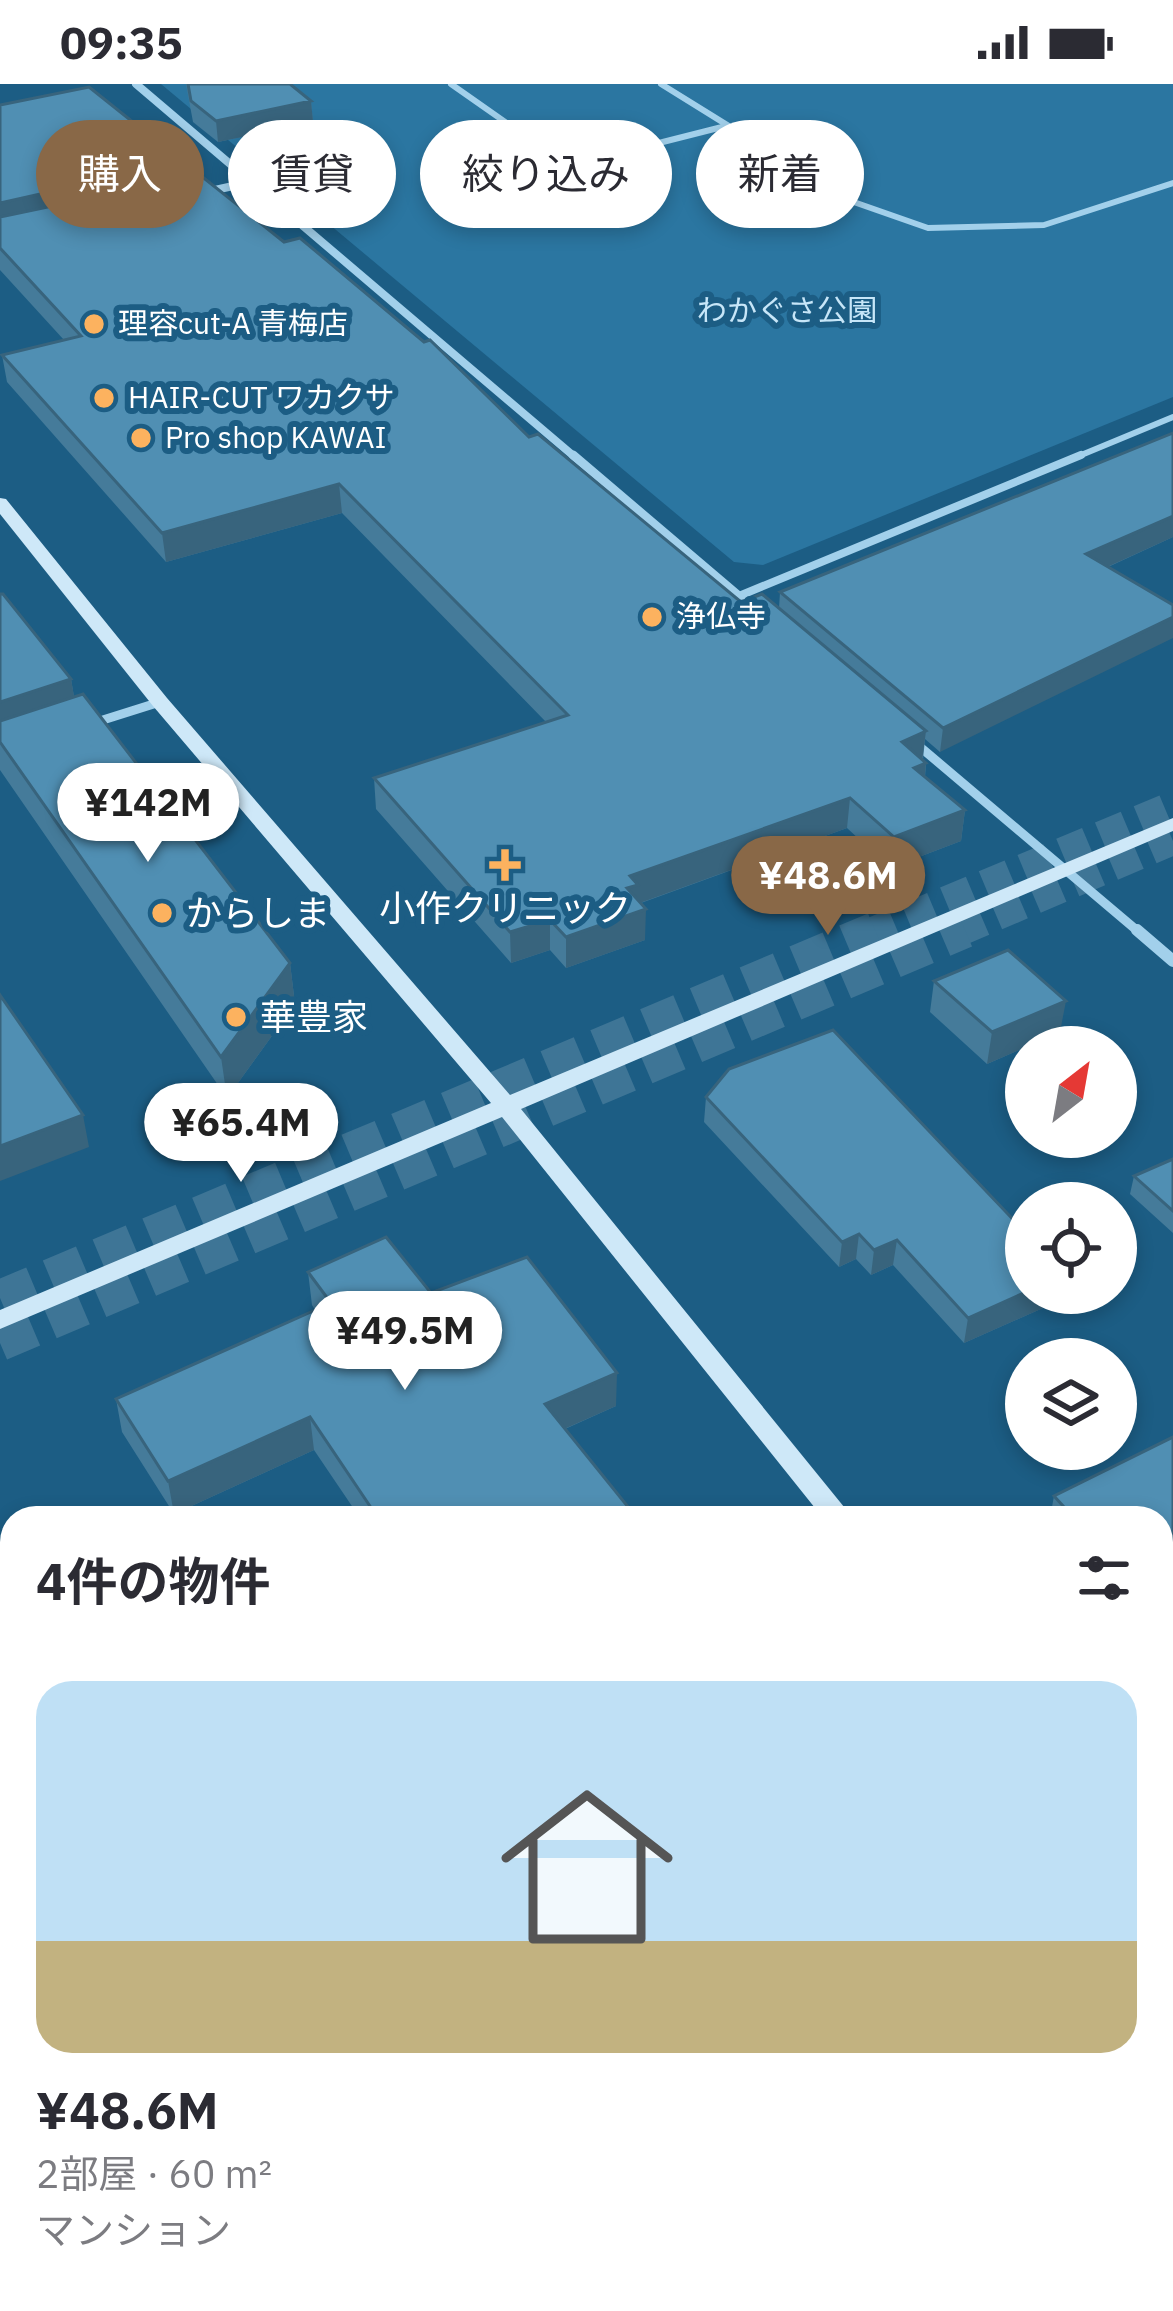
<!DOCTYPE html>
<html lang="ja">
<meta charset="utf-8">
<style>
body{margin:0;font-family:"IBM Plex Sans","Noto Sans JP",sans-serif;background:#f2f2f3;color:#2b2b33;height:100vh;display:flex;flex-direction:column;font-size:45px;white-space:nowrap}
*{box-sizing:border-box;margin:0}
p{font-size:39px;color:#7c7c81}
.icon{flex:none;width:66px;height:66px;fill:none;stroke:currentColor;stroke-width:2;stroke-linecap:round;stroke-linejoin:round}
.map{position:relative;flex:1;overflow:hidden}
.panel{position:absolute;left:0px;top:1422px;width:1173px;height:807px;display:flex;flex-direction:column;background:#fff;border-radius:36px 36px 0 0;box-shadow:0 6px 18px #0003}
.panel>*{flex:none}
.guide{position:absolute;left:36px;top:36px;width:1101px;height:108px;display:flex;gap:24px}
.needle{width:78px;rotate:31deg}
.controls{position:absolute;left:1005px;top:942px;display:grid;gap:24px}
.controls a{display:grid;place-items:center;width:132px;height:132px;border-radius:50%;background:#fff;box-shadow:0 6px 18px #0003;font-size:60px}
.price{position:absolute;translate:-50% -102px;padding:0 27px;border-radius:42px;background:#fff;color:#222;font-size:39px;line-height:78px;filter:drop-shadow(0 3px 6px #0008)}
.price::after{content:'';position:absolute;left:50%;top:72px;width:36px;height:27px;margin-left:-18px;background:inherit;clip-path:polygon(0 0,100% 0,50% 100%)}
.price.selected{background:#896847;color:#fff}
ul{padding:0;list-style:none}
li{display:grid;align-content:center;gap:24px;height:636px;padding:0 36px}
li span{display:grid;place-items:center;height:372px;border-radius:36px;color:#555}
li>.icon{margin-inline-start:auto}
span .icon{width:216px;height:216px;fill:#fffc;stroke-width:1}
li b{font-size:51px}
h2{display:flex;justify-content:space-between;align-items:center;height:144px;padding:0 36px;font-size:51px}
.pill{padding:0 42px;border-radius:54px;background:#fff;box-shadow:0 6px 18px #0003;font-size:42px;line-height:108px}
.pill.selected{background:#896847;color:#fff}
.status{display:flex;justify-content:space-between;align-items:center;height:84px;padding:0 60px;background:#fff;direction:ltr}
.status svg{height:33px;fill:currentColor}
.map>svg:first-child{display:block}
</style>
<div class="status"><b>09:35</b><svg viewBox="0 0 49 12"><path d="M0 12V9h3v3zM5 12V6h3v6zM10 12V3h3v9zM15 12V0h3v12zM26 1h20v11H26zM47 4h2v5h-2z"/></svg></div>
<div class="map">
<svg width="1173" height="2227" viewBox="0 0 1173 2227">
<rect width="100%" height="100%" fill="#1c5d84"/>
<path fill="#2b76a1" d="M161,0H1173V313L763,481L734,478Z"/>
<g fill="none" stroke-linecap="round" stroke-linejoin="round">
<path stroke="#3e7596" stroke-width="28" stroke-dasharray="28 14" stroke-linecap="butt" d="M868,849L1173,721
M958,849L1173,757"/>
<path stroke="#3e7596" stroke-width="36" stroke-dasharray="36 18" stroke-linecap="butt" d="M0,1214L875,846
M0,1259L965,846"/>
<path stroke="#a2d0eb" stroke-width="6" d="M451,0L568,82L726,42
M661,0L848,116L928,144L1044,141L1173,99
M1074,374L1173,333"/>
<path stroke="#a2d0eb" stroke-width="8" d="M739,512L1081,371"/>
<path stroke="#a2d0eb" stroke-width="12" d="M293,2217L297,2227"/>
<path stroke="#a2d0eb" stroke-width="8" d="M136,0L576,374
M206,108L251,98"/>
<path stroke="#a2d0eb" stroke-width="9" d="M573,371L754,525
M87,641L160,618
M913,657L1140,849"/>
<path stroke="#a2d0eb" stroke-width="12" d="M1137,846L1173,877"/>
<path stroke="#a2d0eb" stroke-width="15" d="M387,2227L403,2217"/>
<path fill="#cee8f8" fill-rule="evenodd" d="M0,414L6,415L167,614L510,1011L1173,734V747L521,1025L853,1434H823L502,1033L0,1245V1226L491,1019L153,622L0,430Z
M1161,1817L1173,1822V1860L1161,1855Z"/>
</g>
<path fill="#457b9a" d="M186,0H290L311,17L313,38L218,58L193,38Z
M0,21L183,78L185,94L529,353L741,518L779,524L780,508L1173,453L1108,483L940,668L925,655L923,676L926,679L925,693L965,726L961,757L890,784L847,744L641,819L645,856L566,884L550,866L511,879L376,725L374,694L546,638L342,429L166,478L7,298L2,271L64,256L0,186Z
M0,510L71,595L74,613L290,879L295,920L227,1014L0,686Z
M934,897L1060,948L987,980L930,928Z
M706,1013L1026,1209H1062L1061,1216L964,1259L893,1181L871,1191L856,1175L839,1183L704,1038Z
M1173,1075V1149L1130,1110L1134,1092Z
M308,1188L431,1209L616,1322L565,1345L637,1434H360L314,1366L174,1430L122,1348L116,1315L315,1226L312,1221Z
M1173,1353V1604L1161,1591V1434H1050L1054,1412Z
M585,2217H726L732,2227H590Z"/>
<path fill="#38647d" d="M311,17L313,38L218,58L216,37Z
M183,78L186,104L0,147V119Z
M339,400L342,429L166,478L162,449Z
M1173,432V453L1083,494L1086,470Z
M1173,533V554L940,668L943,644Z
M71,595L78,635L0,658V618Z
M926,647L922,677L902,658Z
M926,679L923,709L914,684Z
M850,714L847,744L637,820L646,825L645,856L566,884V853L630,792Z
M965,726L961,757L890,784L894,753Z
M550,836V866L511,879L510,848Z
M290,879L295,920L227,1014L221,973Z
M1066,917L1060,948L987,980L992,948Z
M83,1031L89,1063L0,1097V1062Z
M859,1150L856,1175L839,1183L842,1158Z
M897,1156L893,1181L871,1191L874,1166Z
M1026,1209H1062L1061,1216L964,1259L968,1234Z
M617,1289L616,1322L546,1353L545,1320Z
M310,1333L314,1366L174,1430L168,1397Z
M1172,2014L1161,2042V2021Z"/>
<path fill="#508fb3" stroke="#38647d" stroke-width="3" d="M188,0H290L311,17L216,37L191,17Z
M89,3L183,78L0,119V21Z
M200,91L284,158L300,154L424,258L430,256L529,353L538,350L741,518L762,510L926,647L902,658L926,679L914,684L965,726L894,753L850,714L630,792L638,801L627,804L646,825L566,853L550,836L510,848L374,694L568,631L339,400L162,449L2,271L81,252L0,164V133Z
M1173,349V432L1086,470L1173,521V533L943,644L780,508Z
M0,510H3L71,595L0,618Z
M83,610L290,879L221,973L0,658V637Z
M1008,866L1066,917L992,948L934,897Z
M0,911L83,1031L0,1062Z
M833,946L1026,1149V1208L968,1234L897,1156L874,1166L859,1150L842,1158L706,1013L729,985Z
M1173,1075V1127L1134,1092Z
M386,1153L431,1209L527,1173L617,1289L545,1320L637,1434H378L310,1333L168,1397L116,1315L331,1219L308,1188Z
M1173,1353V1544L1161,1531V1434H1074L1054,1412Z
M1161,2001L1172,2014L1161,2021Z
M603,2217H726L732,2227H601L606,2224Z"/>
<g fill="#fcb25f" stroke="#1c5d84" stroke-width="4.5">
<circle cx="94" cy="240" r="12"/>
<circle cx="104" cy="314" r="12"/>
<circle cx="141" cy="354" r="12"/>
<circle cx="652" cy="533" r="12"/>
<path d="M499 763h12v12h12v12h-12v12h-12v-12h-12v-12h12z"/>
<circle cx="162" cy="829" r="12"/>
<circle cx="236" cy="933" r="12"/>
</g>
<g text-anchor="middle" stroke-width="12" stroke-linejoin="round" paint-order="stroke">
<g font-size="30" fill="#c7e6f8" stroke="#1c5d84">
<text x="787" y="237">わかぐさ公園</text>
</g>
<g font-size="30" fill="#fff" stroke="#1c5d84" text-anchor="start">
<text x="118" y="250">理容cut-A 青梅店</text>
<text x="128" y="324">HAIR-CUT ワカクサ</text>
<text x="165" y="364">Pro shop KAWAI</text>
<text x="676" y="543">浄仏寺</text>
</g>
<g font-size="36" fill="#fff" stroke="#1c5d84" text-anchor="start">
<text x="505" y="837" text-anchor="middle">小作クリニック</text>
<text x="186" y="842">からしま</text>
<text x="260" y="946">華豊家</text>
</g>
</g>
</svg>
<div class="controls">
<a><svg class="needle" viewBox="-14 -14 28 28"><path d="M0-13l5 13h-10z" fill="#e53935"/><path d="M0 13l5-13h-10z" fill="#7c7c81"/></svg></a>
<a><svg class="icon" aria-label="locate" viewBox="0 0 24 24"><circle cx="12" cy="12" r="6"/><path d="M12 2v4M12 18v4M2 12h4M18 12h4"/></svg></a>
<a><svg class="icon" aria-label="layers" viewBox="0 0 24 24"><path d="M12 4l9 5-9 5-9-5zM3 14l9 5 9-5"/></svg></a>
</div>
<b class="price" style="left:148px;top:781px">¥142M</b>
<b class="price selected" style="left:828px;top:854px">¥48.6M</b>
<b class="price" style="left:241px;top:1101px">¥65.4M</b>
<b class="price" style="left:405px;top:1309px">¥49.5M</b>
<div class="guide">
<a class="pill selected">購入</a>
<a class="pill">賃貸</a>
<a class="pill">絞り込み</a>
<a class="pill">新着</a>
</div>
<section class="panel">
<h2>4件の物件<svg class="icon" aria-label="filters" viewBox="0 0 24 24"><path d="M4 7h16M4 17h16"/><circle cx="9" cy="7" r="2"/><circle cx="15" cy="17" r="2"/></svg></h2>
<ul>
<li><span style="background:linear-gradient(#bfe0f5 70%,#c2b280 0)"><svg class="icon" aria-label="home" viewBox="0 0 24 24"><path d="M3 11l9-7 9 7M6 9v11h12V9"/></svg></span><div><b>¥48.6M</b><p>2部屋 · 60 m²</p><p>マンション</p></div></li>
</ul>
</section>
</div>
